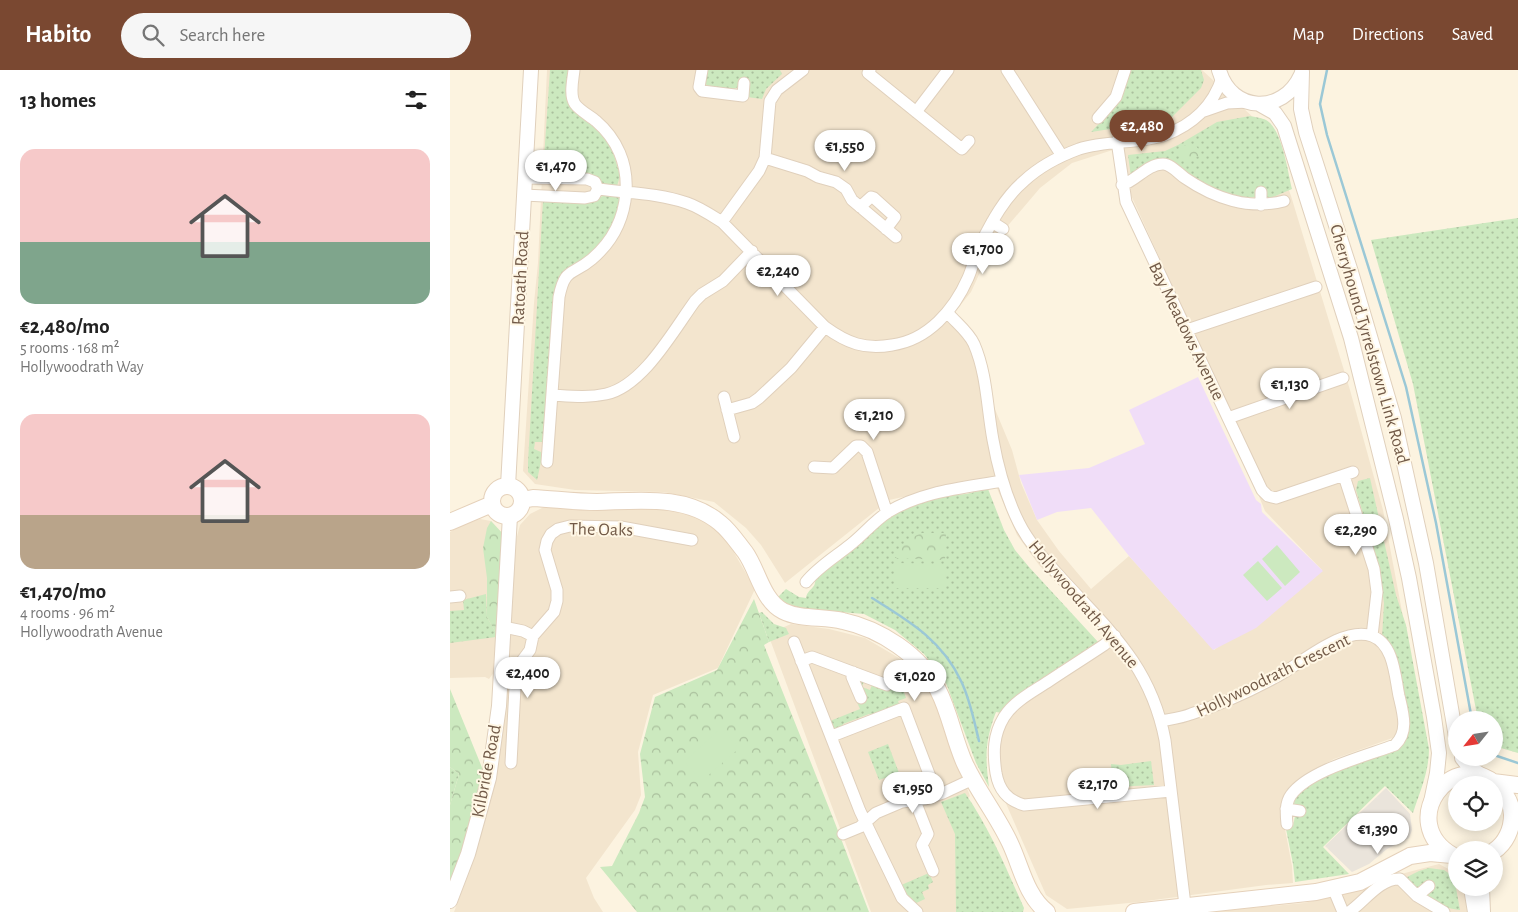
<!DOCTYPE html>
<meta charset="utf-8">
<style>
body{margin:0;font-family:"Alegreya Sans",sans-serif;background:#f6f6f6;color:#222;height:100vh;display:flex;flex-direction:column;font-size:19px;white-space:nowrap}
*{box-sizing:border-box;margin:0}
p{font-size:16px;color:#767676}
.icon{flex:none;width:28px;height:28px;fill:none;stroke:currentColor;stroke-width:2;stroke-linecap:round;stroke-linejoin:round}
.map{position:relative;flex:1;overflow:hidden}
.sheet{display:flex;flex-direction:column;background:#fff;width:450px}
.sheet>*{flex:none}
.needle{width:32px;rotate:240deg}
.tools{position:absolute;left:998px;top:641px;display:grid;gap:10px}
.tools a{display:grid;place-items:center;width:55px;height:55px;border-radius:50%;background:#fff;box-shadow:0 2px 12px #0003;font-size:25px}
.price{position:absolute;translate:-50% -42px;padding:0 11px;border-radius:18px;background:#fff;color:#222;font-size:16px;line-height:32px;filter:drop-shadow(0 1px 2px #0008)}
.price::after{content:'';position:absolute;left:50%;top:30px;width:15px;height:11px;margin-left:-8px;background:inherit;clip-path:polygon(0 0,100% 0,50% 100%)}
.price.active{background:#7a4831;color:#fff}
ul{padding:0;list-style:none}
li{display:grid;align-content:center;gap:10px;height:265px;padding:0 20px}
li span{display:grid;place-items:center;height:155px;border-radius:15px;color:#555}
li>.icon{margin-inline-start:auto}
span .icon{width:90px;height:90px;fill:#fffc;stroke-width:1}
li b{font-size:21px}
h2{display:flex;justify-content:space-between;align-items:center;height:60px;padding:0 20px;font-size:21px}
header{display:flex;align-items:center;gap:30px;box-sizing:border-box;height:70px;padding:0 25px;background:#7a4831;color:#fff}
header strong{font-size:24px}
nav{display:flex;gap:28px;margin-inline-start:auto;font-size:18px}
.search{width:350px;height:45px;background:#f6f6f6;display:flex;align-items:center;gap:12px;box-sizing:border-box;padding:0 18px;border-radius:28px;color:#767676;font-size:19px}
main{display:flex;flex:1;min-height:0}
.map>svg:first-child{display:block}
</style>
<header>
<strong>Habito</strong>
<div class="search"><svg class="icon" aria-label="search" viewBox="0 0 24 24"><circle cx="10" cy="10" r="6"/><path d="M15 15l6 6"/></svg>Search here</div>
<nav><a>Map</a><a>Directions</a><a>Saved</a></nav>
</header>
<main>
<section class="sheet">
<h2>13 homes<svg class="icon" aria-label="filters" viewBox="0 0 24 24"><path d="M4 7h16M4 17h16"/><circle cx="9" cy="7" r="2"/><circle cx="15" cy="17" r="2"/></svg></h2>
<ul>
<li><span style="background:linear-gradient(#f6c9c9 60%,#7fa58c 0)"><svg class="icon" aria-label="home" viewBox="0 0 24 24"><path d="M3 11l9-7 9 7M6 9v11h12V9"/></svg></span><div><b>€2,480/mo</b><p>5 rooms · 168 m²</p><p>Hollywoodrath Way</p></div></li>
<li><span style="background:linear-gradient(#f6c9c9 65%,#b9a48a 0)"><svg class="icon" aria-label="home" viewBox="0 0 24 24"><path d="M3 11l9-7 9 7M6 9v11h12V9"/></svg></span><div><b>€1,470/mo</b><p>4 rooms · 96 m²</p><p>Hollywoodrath Avenue</p></div></li>
</ul>
</section>
<div class="map">
<svg width="1068" height="842" viewBox="0 0 1068 842">
<defs>
<pattern id="grass-dots" width="8" height="8" patternUnits="userSpaceOnUse" patternTransform="scale(1.25)"><rect width="8" height="8" fill="#cce9bf"/><path d="M2 2h.1M6 6h.1" fill="none" stroke="#aac09d" stroke-width="1.8" stroke-linecap="round"/></pattern>
<pattern id="forest-crowns" width="20" height="18" patternUnits="userSpaceOnUse" patternTransform="scale(1.25)"><rect width="20" height="18" fill="#cce9bf"/><path d="M2 6a3 3 0 1 1 6 0M12 15a3 3 0 1 1 6 0" fill="none" stroke="#aac09d"/></pattern>
</defs>
<rect width="100%" height="100%" fill="#fcf3e0"/>
<path fill="#f3e5ce" fill-rule="evenodd" d="M97,0H752L818,61L841,126L900,320L933,440L973,654L948,666L884,689L859,703L846,712L835,759L842,796L843,813L816,815L689,832L617,839L596,825L547,713L543,684L555,649L659,566L589,495L567,465L546,416L545,407L439,430L335,513L311,475L296,458L264,432L214,422L125,420L85,414L73,401L84,233L88,193ZM672,77L681,116L680,123L735,244L815,441L872,500L764,580L679,486L641,519L609,481L587,450L571,413L562,380L542,332L529,273L505,242L521,222L544,172L590,118L622,93Z
M215,434L248,444L271,460L305,519L268,598L203,625L188,682L191,725L185,740L136,808L144,828L153,842H4L24,789L42,709L63,520L65,474L70,455L80,444L96,436Z
M30,449L41,451L53,464L45,601L39,609L35,607L0,608V462L14,454Z
M341,554L379,559L415,568L449,588L479,614L520,726L511,736L506,842H421L318,564Z
M989,794L1006,803V818H1012L1016,828L1017,842H757L854,833L902,822L955,803Z"/>
<path fill="#eae4db" d="M936,718L960,744L962,760L959,768L937,779L919,794L902,802L875,776Z"/>
<path fill="#f0ddf8" d="M748,307L806,430L811,434L812,442L873,501L806,558L763,580L679,486L641,438L607,442L587,450L569,405L639,398L695,374L679,340Z"/>
<path fill="url(#grass-dots)" d="M100,0H119L117,26L120,37L153,63L164,85L170,106L167,116L154,114L147,108L93,103Z
M258,0H330L332,4L316,19L312,29L297,27L289,17L283,19L257,16L254,10L256,1Z
M679,0H751L754,10L751,18L719,50L641,62L665,37Z
M800,46C805,47 812,48 816,50C832,58 838,103 842,119L816,130L807,127L791,128L769,125L720,91L681,107L678,85L715,81L728,75L767,52Z
M156,125H165L171,130C168,159 143,187 117,199L96,369L92,372H85L84,379L91,382L93,392H91L87,410L78,402V392L93,131L142,130Z
M1068,148V683L1044,676V650H1028L963,314L921,170Z
M920,408L946,525L956,555L979,679C979,702 970,721 963,743L935,716L873,777L899,804L845,812L843,794L836,759L843,756L845,746H854V739L846,737L844,734L845,726L862,712L909,693L944,682L954,674L958,658L932,568L934,533L929,498L906,420L908,411Z
M538,419L554,460L565,480L579,497L649,573L566,626L552,643L546,642C535,671 535,686 539,717L526,693L496,613L474,584L445,560L414,544L342,538L327,528L336,519L349,527L356,528C358,517 367,520 365,506L428,455L452,439L494,426L516,424Z
M36,524L37,547L46,563V567L0,573V541L14,540L13,530Z
M312,542L324,554L336,558L339,564L319,572L309,543Z
M455,597L467,610L452,616L456,628L448,631L450,636L425,646L419,644L393,654L394,658L387,661L383,658L380,651L410,639L406,630V610L415,609L412,617L420,620L423,612L440,611L448,614Z
M438,674L449,703L429,710L418,682Z
M701,691L704,715L663,717L661,694L671,695Z
M0,697L9,704L0,735Z
M515,723C540,759 556,798 574,838L573,842H506L505,764L491,732Z
M979,798L994,800L1004,807L1010,840C1000,839 987,836 979,828C975,823 973,818 965,817L957,807L969,801Z
M479,803L483,812L478,815L479,819L472,822L475,829L462,835L449,816Z"/>
<path fill="url(#forest-crowns)" d="M734,75H745L750,81L749,85L743,90H733L728,84L729,79Z
M41,451L53,464L46,563L37,547V508L33,478L37,458Z
M472,463H496L495,490L445,488C451,474 458,468 472,463Z
M304,529L319,572L314,575L385,753L419,842H187L150,797L162,796L189,743L195,727L190,684L205,627L267,600Z
M0,619L33,700L24,747L0,813V735L9,704L0,697Z"/>
<path fill="#cce9bf" d="M827,475L850,502L835,516L812,489Z
M808,491L832,518L817,531L793,505Z
M445,493L496,494L495,518H445Z
M269,660H273L287,676V680L254,709H250L236,693V690Z"/>
<g fill="none" stroke-linecap="round" stroke-linejoin="round">
<path stroke="#9bc8d6" stroke-width="2.5" d="M877,0L870,34L877,65L956,317L986,453L1022,650
M422,528C459,551 492,570 511,611C520,629 524,651 529,671
M1044,685L1068,693"/>
<g stroke="#e0d0bc" stroke-width="13">
<path id="minor" d="M252,0L249,17L252,21L293,26L294,13
M420,0L418,3L512,79L519,71
M557,0L612,86
M754,41L777,33L798,32
M466,42L498,0
M648,48L666,27L675,0
M667,71L676,132L812,420L818,426L826,428L903,402
M315,88L357,101L368,107L386,112L396,119L402,130L446,167
M75,108L137,109L145,112L148,119
M672,115C686,111 697,94 713,94C721,94 729,104 735,108C764,128 799,140 834,131
M148,119C178,123 208,123 237,133C249,137 261,145 272,152L375,257C397,273 415,280 442,275C478,270 504,240 518,208C523,197 525,184 531,173C542,151 555,127 574,111C589,97 610,86 629,79C657,70 689,74 715,65C742,55 763,36 772,8
M811,122V135
M74,125L135,128L144,126L148,119
M410,137L421,127L424,128L445,147L436,159
M272,152L309,101L315,88L320,31L327,20L353,0
M542,152L553,159
M497,242C505,252 518,261 524,274C537,304 537,338 543,370C548,398 556,427 569,453C580,475 597,492 613,510C661,562 701,597 715,670L735,835
M737,260L866,217
M102,325C120,326 138,328 156,324C193,316 223,261 245,231L252,224L273,211L302,181
M274,327L284,367
M277,340L302,333L309,328L341,298L375,257
M778,348L893,308
M97,392L109,227C115,197 122,206 142,189C162,172 174,149 176,122C178,94 167,69 146,51C140,46 129,40 125,34C119,25 123,10 124,0
M364,397L383,398L406,376H411L417,382L437,443
M894,406L924,499L927,522L922,566
M356,512C368,497 385,487 400,475C413,465 424,451 438,442C473,421 513,418 552,411
M0,527L10,526
M54,557L73,561L83,566L104,542L107,531V520L95,480L97,471L101,464L108,459L120,456L171,457L242,470
M665,566L654,575C636,587 617,599 599,611C584,621 564,631 554,647C543,665 543,683 546,703C549,720 557,730 574,735L721,721
M344,572L410,741L452,828L467,842
M351,591L362,587L437,615
M403,602L402,607L411,628
M711,651C721,649 731,648 741,644C769,635 798,622 824,608C849,596 892,555 922,566C944,574 945,607 949,626C953,643 959,662 945,675C916,686 859,700 841,725C835,733 836,745 837,754
M382,666L454,638L487,725
M61,693L66,599L80,580L83,566
M467,730V736L478,764L472,775L483,801
M836,739L850,741
M393,764L410,757L426,743L452,732L475,729L493,723L523,709
M883,818L893,842
M967,826L979,816
M899,842C914,832 930,808 950,809L967,826L994,842"/>
</g>
<g stroke="#e0d0bc" stroke-width="16">
<path id="tertiary" d="M769,0C781,43 833,45 851,5
M852,2L851,39L856,62L901,202L944,348L976,493L1006,667
M809,34L825,43L834,56L901,268L946,449L959,508L984,647L989,683L987,703L981,732
M58,416L81,0
M1012,688L1020,698L1033,706
M1021,818L1025,842
M1032,818L1033,842
M0,831L18,784L39,708L49,636L60,446"/>
</g>
<g stroke="#e5d1ba" stroke-width="18">
<path id="secondary" d="M42 431a15 15 0 1 1 30 0a15 15 0 1 1-30 0Z
M73,430L83,428C104,429 125,432 147,432C188,431 236,424 270,453C280,461 287,472 295,482C308,500 312,530 333,541C351,550 374,546 393,551C430,559 471,585 488,620C500,643 504,670 515,694C528,722 547,745 560,773C571,796 576,826 597,842
M0,452L42,434
M1043,712L1068,715
M1002,785C946,752 1002,676 1047,715C1055,723 1062,733 1062,745C1062,759 1056,773 1044,781
M684,842L866,822L910,812L960,786L980,783L1002,785"/>
</g>
<use href="#minor" stroke="#fff" stroke-width="11"/>
<use href="#tertiary" stroke="#fff" stroke-width="14"/>
<use href="#secondary" stroke="#fff" stroke-width="16"/>
</g>
<g text-anchor="middle" stroke-width="4" stroke-linejoin="round" paint-order="stroke">
<g font-size="18" fill="#725a48" stroke="#fff7e5">
<text transform="translate(70 208) rotate(-87)" y="6">Ratoath Road</text>
<text transform="translate(737 261) rotate(64)" y="6">Bay Meadows Avenue</text>
<text transform="translate(920 274) rotate(74)" y="6">Cherryhound Tyrrelstown Link Road</text>
<text transform="translate(151 459) rotate(1)" y="6">The Oaks</text>
<text transform="translate(634 534) rotate(50)" y="6">Hollywoodrath Avenue</text>
<text transform="translate(823 605) rotate(-26)" y="6">Hollywoodrath Crescent</text>
<text transform="translate(36 701) rotate(-79)" y="6">Kilbride Road</text>
</g>
</g>
</svg>
<div class="tools">
<a><svg class="needle" viewBox="-14 -14 28 28"><path d="M0-13l5 13h-10z" fill="#e53935"/><path d="M0 13l5-13h-10z" fill="#767676"/></svg></a>
<a><svg class="icon" aria-label="locate" viewBox="0 0 24 24"><circle cx="12" cy="12" r="6"/><path d="M12 2v4M12 18v4M2 12h4M18 12h4"/></svg></a>
<a><svg class="icon" aria-label="layers" viewBox="0 0 24 24"><path d="M12 4l9 5-9 5-9-5zM3 14l9 5 9-5"/></svg></a>
</div>
<b class="price active" style="left:692px;top:82px">€2,480</b>
<b class="price" style="left:395px;top:102px">€1,550</b>
<b class="price" style="left:106px;top:122px">€1,470</b>
<b class="price" style="left:533px;top:205px">€1,700</b>
<b class="price" style="left:328px;top:227px">€2,240</b>
<b class="price" style="left:840px;top:340px">€1,130</b>
<b class="price" style="left:424px;top:371px">€1,210</b>
<b class="price" style="left:906px;top:486px">€2,290</b>
<b class="price" style="left:78px;top:629px">€2,400</b>
<b class="price" style="left:465px;top:632px">€1,020</b>
<b class="price" style="left:648px;top:740px">€2,170</b>
<b class="price" style="left:463px;top:744px">€1,950</b>
<b class="price" style="left:928px;top:785px">€1,390</b>
</div>
</main>
